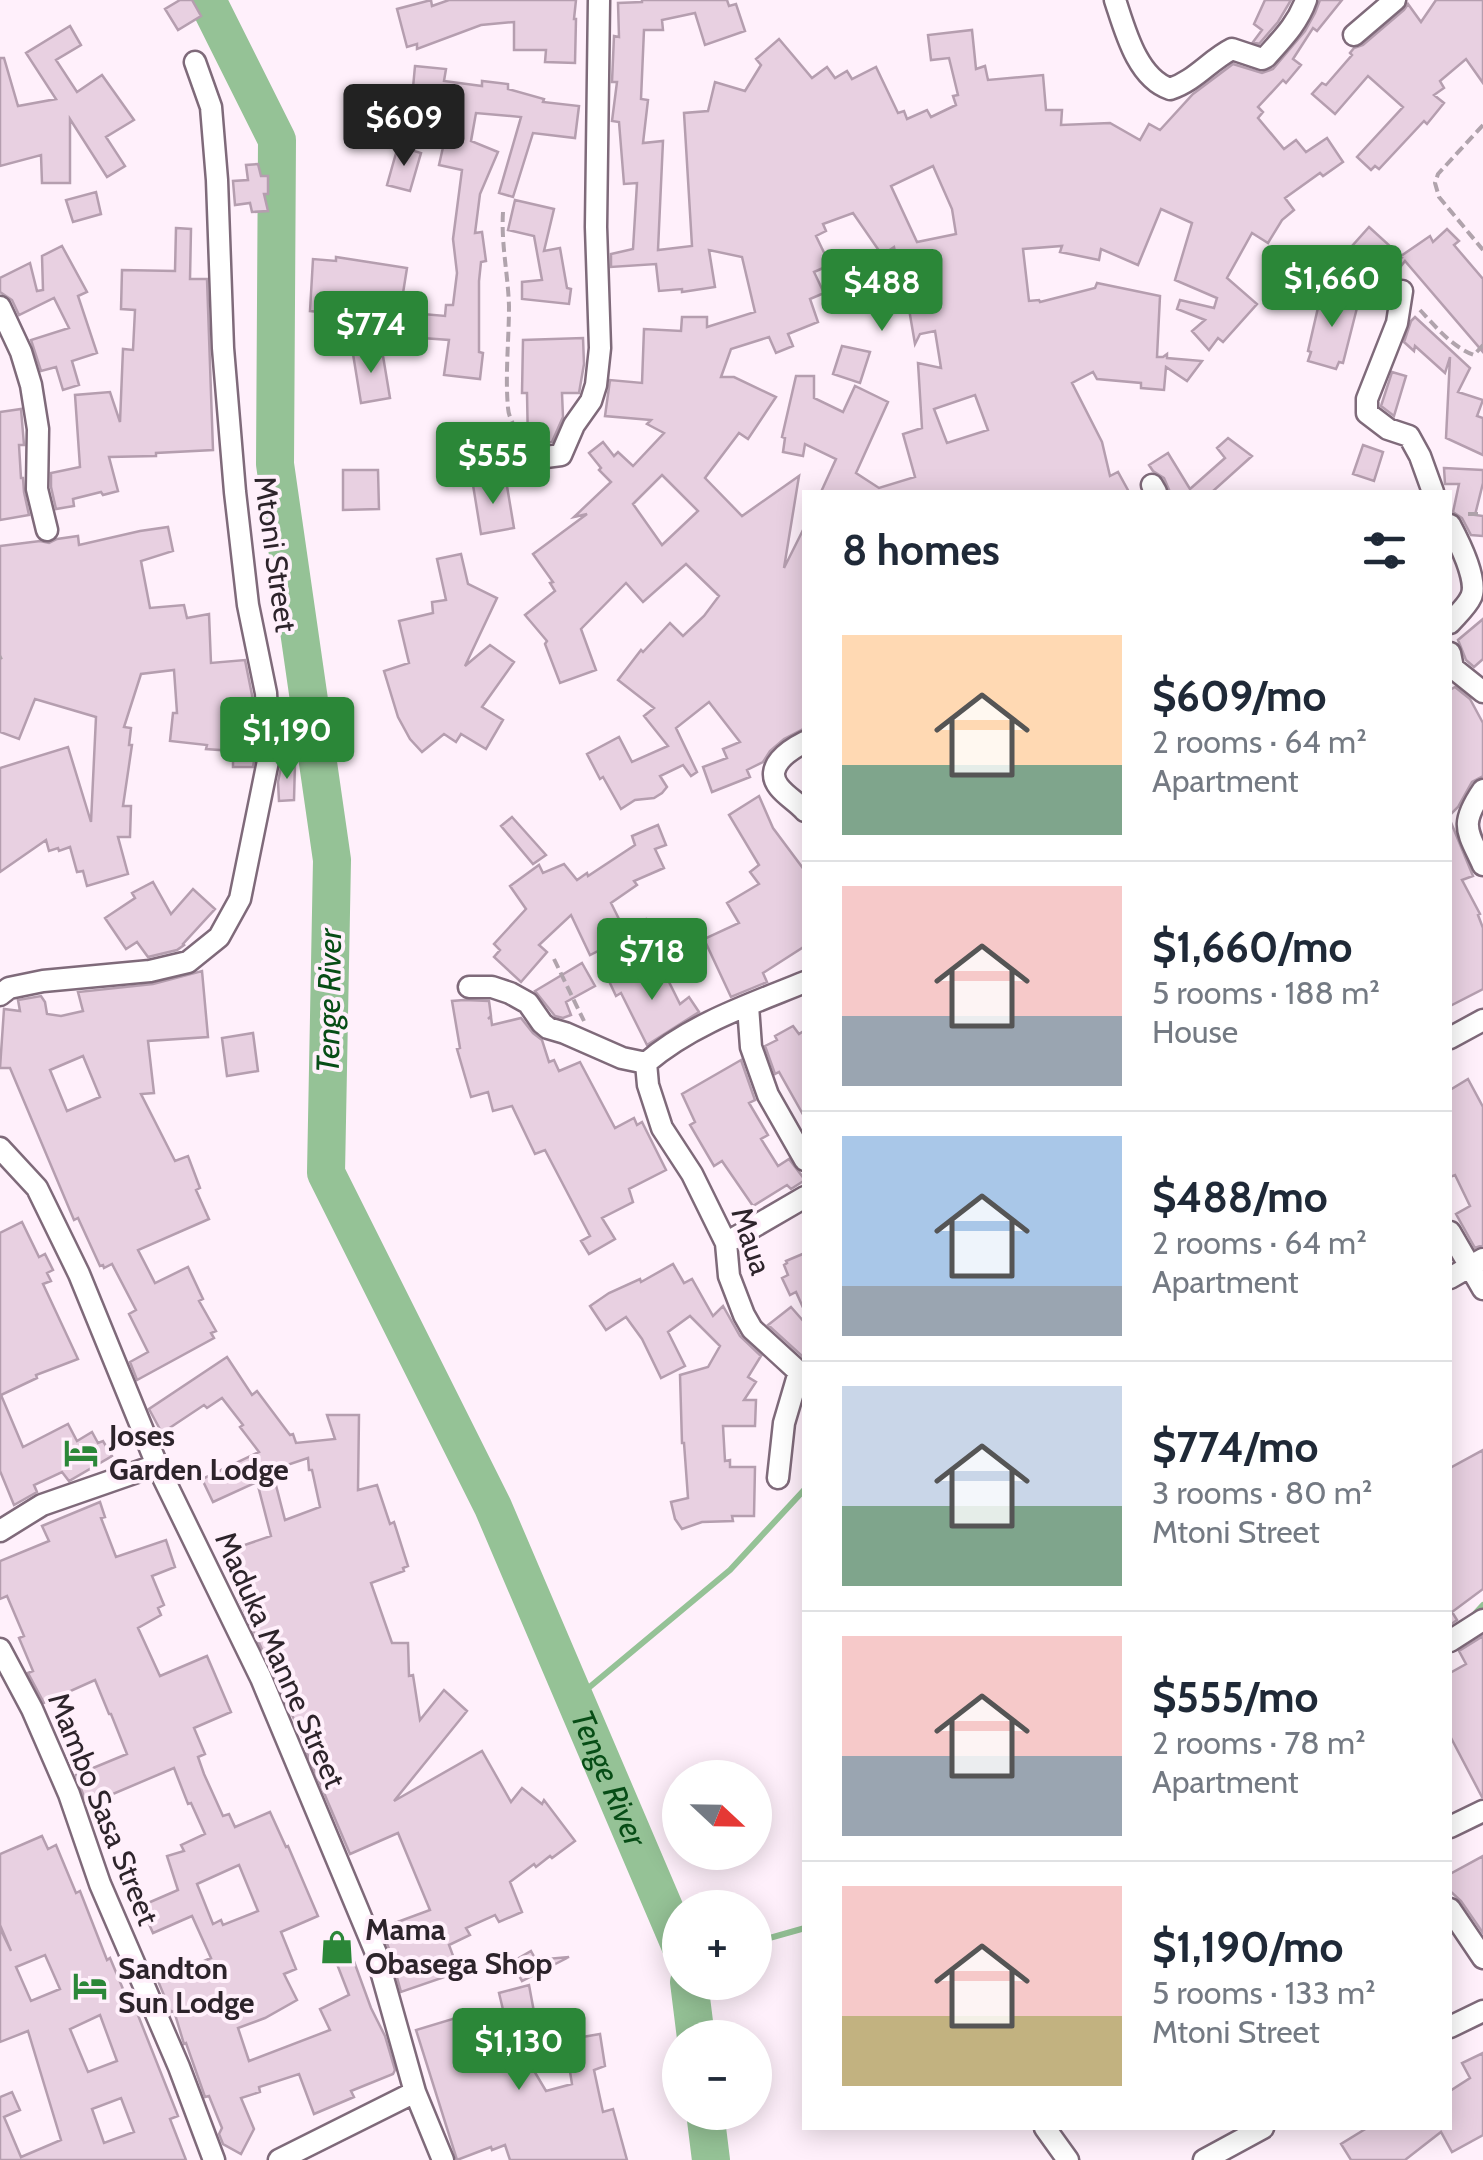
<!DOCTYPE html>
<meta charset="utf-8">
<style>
body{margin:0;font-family:Cabin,sans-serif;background:#f6f6f7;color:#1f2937;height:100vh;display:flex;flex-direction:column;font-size:38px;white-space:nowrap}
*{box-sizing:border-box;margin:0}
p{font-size:32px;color:#747a83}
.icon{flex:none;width:55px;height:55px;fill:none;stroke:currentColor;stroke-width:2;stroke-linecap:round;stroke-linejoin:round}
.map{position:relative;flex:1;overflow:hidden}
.details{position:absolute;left:802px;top:490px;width:650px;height:1640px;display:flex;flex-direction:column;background:#fff;border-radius:0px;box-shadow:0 5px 25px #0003}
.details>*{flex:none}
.needle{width:65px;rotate:112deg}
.buttons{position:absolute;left:662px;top:1760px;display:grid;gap:20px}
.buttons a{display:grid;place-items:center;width:110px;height:110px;border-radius:50%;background:#fff;box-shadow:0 5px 25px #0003;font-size:50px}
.price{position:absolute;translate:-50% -85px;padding:0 22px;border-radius:10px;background:#2b8738;color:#fff;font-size:32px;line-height:65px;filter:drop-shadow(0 2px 5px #0008)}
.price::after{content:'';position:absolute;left:50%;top:60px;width:30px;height:22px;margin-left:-15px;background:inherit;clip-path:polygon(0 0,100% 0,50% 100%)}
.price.current{background:#222;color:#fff}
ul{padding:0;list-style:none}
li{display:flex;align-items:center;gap:30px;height:250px;padding:0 40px}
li+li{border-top:2px solid #e0e1e3}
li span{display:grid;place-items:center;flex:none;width:280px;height:200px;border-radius:0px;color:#555}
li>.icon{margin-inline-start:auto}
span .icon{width:120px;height:120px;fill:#fffc;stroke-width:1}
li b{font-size:42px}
h2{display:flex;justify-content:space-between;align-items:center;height:120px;padding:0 40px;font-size:42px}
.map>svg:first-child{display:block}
</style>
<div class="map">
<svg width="1483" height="2160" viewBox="0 0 1483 2160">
<rect width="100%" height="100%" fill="#fff0fb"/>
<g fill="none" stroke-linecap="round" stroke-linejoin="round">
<path stroke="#95c296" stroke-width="6" d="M1470,1619L1483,1605
M574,1700L730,1570L805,1489
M755,1942L805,1928"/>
<g stroke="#95c296" stroke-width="38">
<path id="s1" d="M207,0L277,140L275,464L332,860L326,1173L493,1507L680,1945"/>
<path d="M689,1982L696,2038"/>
<path d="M705,2112L711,2160"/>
</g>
</g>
<path fill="#e8d0e1" stroke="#b59eaf" stroke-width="2.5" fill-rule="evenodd" d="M180,0H192L201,16L178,30L165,9Z
M431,0L432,6L449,0H576L574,19H576L575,63L545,62L546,50H514V22L481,25L417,49V44L407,47L397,9Z
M642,0H727L729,6L736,4L745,31L705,45L695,13L662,20L663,30H644L641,99L648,100L643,143L663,141L658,250L692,246L684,113L708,111L715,82L745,91L761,65L756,59L779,39L812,78L827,67L835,78L847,71L852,79L876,67L898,113L904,111L907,119L927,110L931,117L956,105L953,96L958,95L949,58L931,60L928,35L972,30L976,69L985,66L988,80L1043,75L1046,110H1062L1061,125L1110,123L1140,140L1149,124L1160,130L1193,94L1233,64L1262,73L1273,69L1305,31L1315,13L1320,0H1342L1317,31L1313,28L1293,59L1301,65L1286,83L1283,80L1258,107L1263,112L1258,118L1284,149L1296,140L1306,152L1327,138L1343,162L1323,176L1320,173L1285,198L1294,210L1282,220L1268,243L1252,233L1227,278L1257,304L1223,342L1218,338L1209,350L1192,331L1205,320L1177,309L1180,300L1214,308L1217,298L1175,280L1192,223L1161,209L1138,265L1101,249L1099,260L1060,252L1062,246L1023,249L1029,301L1039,300L1040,302L1095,288L1097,283L1160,296L1157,357H1163L1167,354V358L1202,361L1187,381L1166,367L1164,390L1141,388V383L1097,379L1093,372L1072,383L1102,442L1110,476L1118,472L1129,492H821L836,459L805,444L803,456L783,452L785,438L782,437L796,376H814V398L843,412L855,386L888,402L856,473L879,488L915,477L903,434L922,428L918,363L941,368L935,331L920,334L915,344L909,309L897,312L894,296L904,295L894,247L882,255L853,213L823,224L826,231L816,236L830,265L814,272L824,293L810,299L818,322L788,334L793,346L776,353L769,337L731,349L721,377H734L776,397L748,439L739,433L705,478L742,516L799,476L784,568L805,526V728L784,739L770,751L763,762L747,770L750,777L712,792L703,767L727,758L723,749L740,742L709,702L676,728L697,772L691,776L683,765L660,776L667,787L662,793L654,798L635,800L621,809L603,777L600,779L587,754L619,737L632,762L668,746L644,716L654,708L618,680L641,650L643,652L670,623L683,636L704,616L719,596L686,564L643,602L626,583L581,629L596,670L560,683L545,644L547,641L525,615L555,591L550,583L553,582L533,554L587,514L574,517L611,482L599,470L601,468L589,453L603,442L614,456L618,452L633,466L664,433L647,424L651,420L605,416L610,380L642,383L644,329L681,331L682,317H707V327L755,312L742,257L709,250L715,287L682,292V289L659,291L656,264L611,267V254L633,249L637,183L624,184L619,122L612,121L617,82H612L614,36L619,37L618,3L642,2ZM933,166L952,209L956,234L917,242L891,186ZM975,395L988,430L947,443L934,409ZM662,475L698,511L662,545L633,504Z
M1265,0H1291L1278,22L1259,44L1253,42L1262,30L1254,24Z
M1436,0H1483V83L1466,59L1440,81L1444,88L1434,95L1444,103L1427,124L1424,121L1379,169L1375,166L1371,170L1357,157L1403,107L1368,76L1335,114L1312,94L1322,83L1326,85L1352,55L1350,53L1354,48L1363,45L1404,10L1408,4L1421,22Z
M70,26L81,45L56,60L77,92L102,75L134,120L106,137L125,166L107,177L70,119V183H42L41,155L0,166V58H4L18,106L56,99L26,53Z
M415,66L446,69L444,81L482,86V81L508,84V89L544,99L543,102L579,106L575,138L533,133L513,197L499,193L521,117L476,113L471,141L498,152L480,194L475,233L482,232L486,261L481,262L479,281V352L483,353L480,379L444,375L449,340L422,338L342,325L344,314L310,311L313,259L336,261V257L407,268L400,312L445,316L446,305H453L457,273L453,239L462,170L439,165L451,112L411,109Z
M398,146L421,153L410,191L387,185Z
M258,164L261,176H268V194H264L268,211L252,212L250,203L235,205L233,181L248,180L246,165Z
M96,192L101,214L73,222L66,200Z
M515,200L554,209L544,251L560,248L567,288L571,289L569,304L522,299V282L542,280L534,236L508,230Z
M1369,227L1403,258L1401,256L1430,236L1433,242L1447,229L1459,241L1454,245L1483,279V352L1405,261L1391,279L1353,245Z
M176,228L191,229L190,279H207L213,450L156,453V456L109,457L118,491L103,495L101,492L73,499L74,506L56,509L51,487V473L80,467L75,395L110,392L120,422L123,349L133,350L135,310L121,309L122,270L175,271Z
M62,246L87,292L78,296L97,353L72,361L79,385L63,390L56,367L41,371L31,340L69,328L54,298L19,315L12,300L0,292V278L30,263L37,291L43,290L42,256Z
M1326,292L1359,300L1343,363L1339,362L1336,369L1308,361L1311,352L1308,351L1320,299L1324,300Z
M1415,317L1470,368L1458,392L1483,400L1477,416L1483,418V455L1446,438L1450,357L1445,373L1415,346L1414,351L1404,342L1411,321Z
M583,338L584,364L579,393H562L563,417L552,442L528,445L527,393H522L523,340Z
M842,346L870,352L860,383L833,374Z
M382,350L390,398L361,403L353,354Z
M1392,372L1406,376L1394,416L1381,406Z
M21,409L24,445H19L21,478H23L24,492L29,515L0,520V412Z
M1228,438L1252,456L1212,492H1170L1164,478L1153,471L1149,465L1168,453L1190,489L1225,458L1217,448Z
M1363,445L1383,452L1374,481L1353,474Z
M1444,468L1483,470V483L1475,515L1483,516V536L1471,535L1462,518L1453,512L1459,484H1445Z
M343,470H378L379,509L343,510Z
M506,480L514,528L481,534L473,485Z
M168,527L173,551L141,561L150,608L184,605L187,618L209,614L211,663L245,660L252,695L255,755L253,767H233V751L206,749L207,745L170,741L173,713H177L174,670L141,674L124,727L131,728L129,745H132L123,806H131L130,837H118L128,874L87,886L83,871L77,872L70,847L59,851L58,848L49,851L46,840L0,872V768L68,747L91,822L96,717L35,699L19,739L0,732V546L40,541L49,543L57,539L78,536L79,545L140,531Z
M461,554L468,584L497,598L465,666L490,645L514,662L482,707L503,720L486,749L461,734L456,742L444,734L422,752L410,739L398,717L384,671L409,663L399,621L433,613L432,602L446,600L437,559Z
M1483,619V659L1474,667L1466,660L1458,640Z
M1455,687L1470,699L1483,723V776L1472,782L1458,807L1450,815V690Z
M282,762L295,763L294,800L279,801L278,782Z
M759,796L773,828L805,871V946L763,973L767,982L731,997L704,939L739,923L727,903L759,884L750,872L759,865L729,815Z
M512,817L546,855L533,864L501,826Z
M1450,820L1473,876L1462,880L1480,914L1478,915L1483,928V989L1450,1006Z
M658,825L666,845L655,849L664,868L634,881L637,885L611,903L624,929L646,919L655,936L631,947L626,937L590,955L571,915L539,945L547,952L521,982L494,957L500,950L494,944L526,909L510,886L539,865L543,873L564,864L577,880L587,873L588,876L635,845L632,836Z
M153,882L171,914L193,889L215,909L183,944L184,945L177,950L148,957L137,942L126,949L105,918L135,898L132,893Z
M691,926L705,953L677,967L663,941Z
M582,963L595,986L566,1002L571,1015L563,1018L555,1016L535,991Z
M637,966L642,979L662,968L680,1004L689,997L699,1012L647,1045L621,993L616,996L609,981Z
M202,971L208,1037L148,1041L154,1093L141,1094L175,1161L188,1156L200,1188L196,1190L209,1219L138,1250L155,1283L188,1267L203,1299L199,1301L216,1331L211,1333L214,1338L137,1380L130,1362L148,1352L129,1314L136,1310L112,1264L104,1268L103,1265L100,1266L78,1218L74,1220L10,1068H0L4,1009L20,1011L18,1000L41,996L45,1002L47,1014L61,1016L83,1011L78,992L153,984ZM83,1056L100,1097L67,1111L50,1070Z
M464,1000L489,1001L491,1016L488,1019L491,1017L492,1025L521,1018L533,1033L542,1040L549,1062L554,1060L559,1071L580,1062L615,1128L634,1118L637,1125L642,1122L666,1170L629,1189L633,1202L602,1218L615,1239L589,1254L581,1241L590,1236L545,1150L535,1154L512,1106L493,1111L488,1092L471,1097L457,1049L460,1048L452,1001Z
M793,1026L799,1034L805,1030V1118L779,1072L775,1074L765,1046L777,1040L775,1036Z
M253,1033L258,1071L227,1076L222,1038Z
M741,1060L755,1100L749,1103L768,1135L761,1139L778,1166L789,1159L805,1180L791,1189L787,1185L753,1206L722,1161L714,1166L690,1125L695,1122L682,1094Z
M1468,1079L1483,1107V1245L1475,1248L1456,1214L1470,1206L1455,1175L1450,1177V1090Z
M22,1222L39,1257L45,1254L53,1270L47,1273L51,1281L43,1284L78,1359L36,1375L37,1378L1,1395L23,1447L68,1424L77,1441L92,1432L98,1443L103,1441L112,1456L69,1481L62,1472L34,1485L37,1492L14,1505L0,1471V1233Z
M805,1253V1312L796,1292L790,1295L782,1278L788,1275L784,1265L787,1263L786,1261Z
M673,1264L684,1283L692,1279L713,1316L723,1306L740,1336L761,1356L748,1377L756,1382L744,1400H756L755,1426H723L725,1461L730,1460V1467H755L754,1516H732L733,1521L702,1522L682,1529L675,1519L671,1502L688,1498L684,1443H682L680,1375L708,1367L720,1346L690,1316L668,1332L685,1366L661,1378L642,1339L626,1317L606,1330L590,1306L609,1293L640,1279L641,1282Z
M791,1307L805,1323V1354L802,1356L768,1325Z
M227,1357L252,1395L257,1391L290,1435L293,1434L296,1443L335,1439L327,1415H359L358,1490L377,1485L390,1524L394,1522L408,1566L403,1568L404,1571L371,1583L392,1643H408L409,1676L413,1675L420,1720L444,1690L467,1711L394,1801L482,1751L511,1802L522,1788L542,1804L544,1800L575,1841L552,1858L550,1856L536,1867L534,1864L510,1882L522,1912L499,1922L495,1915L466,1928L470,1935L449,1945L459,1972L401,1992L389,1949L381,1928L430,1910L398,1833L350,1854L307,1753L309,1752L238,1597L224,1552L271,1536L257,1482L213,1502L202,1479L259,1452L240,1427L243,1425L222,1398L207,1408L204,1405L162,1433L149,1409ZM308,1458L309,1470H312L320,1507L285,1520L272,1470Z
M1483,1450V1589L1452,1612L1457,1620L1450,1625V1468Z
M100,1502L105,1517L101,1518L116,1557L166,1540L175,1567L152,1576L164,1605L158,1608L161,1615L138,1628L160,1676L207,1656L231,1712L194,1728L205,1754L198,1757L204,1774L223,1816L229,1814L235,1827L270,1812L286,1847L288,1846L318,1916L281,1932L296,1969L284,1974L297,2000L265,2018L238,2028L249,2061L330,2030L320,2009L349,1995L328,1941L344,1934L371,2008L385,2036L395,2070L393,2074L351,2091L354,2097L314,2114L299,2074L259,2087L260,2092L241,2098L254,2129L241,2154L223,2144L219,2134L222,2128L209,2096L205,2097L186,2043L184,2044L174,2011L171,2012L158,1981L211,1958L192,1916L153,1933L141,1906L178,1890L167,1856L184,1851L181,1845L205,1834L191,1803L188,1804L174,1768L87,1805L76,1775L127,1754L111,1714H109L95,1680L44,1703L28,1673L33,1671L19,1638L24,1636L7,1596L0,1599V1561L49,1541L42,1526ZM239,1865L258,1911L223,1925L221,1920L213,1924L197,1884Z
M1483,1636V1797H1482L1450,1736V1673L1466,1664L1459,1651Z
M42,1836L48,1849L56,1845L76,1893L80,1891L107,1960L110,1958L128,2001L132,2000L178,2116L170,2119L186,2160H0V2097L12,2092L20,2110L4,2117L21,2157L61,2140L28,2031L0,2042V1928L11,1951L0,1925V1854ZM45,1955L60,1989L31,2001L16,1967ZM100,2015L117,2061L88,2072L70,2029ZM121,2098L134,2132L104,2143L92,2109Z
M1483,1856V1933L1461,1901L1450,1891V1874Z
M531,1951L536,1960L569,1957L522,1981L512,1962Z
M529,1985L542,2055L527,2059L546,2091L572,2084L565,2040L600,2034L605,2066L594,2070L603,2112L613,2109L627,2160H510L505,2145L492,2150L491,2147L457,2160L416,2030L469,2014L475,2032L470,2034L482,2071L512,2059L509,2048L512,2047L499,1993Z
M1483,2053V2135L1452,2152L1441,2132L1405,2160H1351L1341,2144L1367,2128H1450V2091L1470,2078L1462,2063Z"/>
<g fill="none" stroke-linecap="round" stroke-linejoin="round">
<g stroke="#7f6a7a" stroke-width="25">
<path id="street" d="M1115,0C1125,30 1137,78 1170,89C1195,81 1210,60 1232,49L1262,59L1266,57C1282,39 1298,23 1306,0
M1354,35L1395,0
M1402,291L1397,323L1367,399V413L1388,429L1409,436L1420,456L1433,492
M0,307L21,352L31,385L38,429L37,489L47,530
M530,459L561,455L574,425L591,401L596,385L600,348L596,227L599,0
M1152,485L1156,492
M1450,525C1458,540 1479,581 1471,597C1467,606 1457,615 1450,623
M1450,653L1453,668L1483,692
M805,742C789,750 763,767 779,787C786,796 797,802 805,811
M1483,790C1459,825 1467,830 1483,865
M469,987H492L510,993L528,1003L542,1023L548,1028L565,1033L622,1058L646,1063
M0,995L9,988L43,981L150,971L188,962L219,937L240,899L269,756L266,693L248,605L235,492L223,348L217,180L211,107L195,62
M748,1006L751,1047L768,1095L805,1160
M1450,1038L1483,1020
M0,1148L37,1188L79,1274L157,1465L261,1678L376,1953L415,2092L443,2160
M1450,1232L1483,1289
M726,1243L805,1197
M1450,1278L1483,1259
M778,1478L784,1423L799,1372L752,1329L744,1315L729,1276L726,1243L692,1174L662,1128L648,1085L646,1063C691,1024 751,1004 805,982
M0,1531L42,1505L157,1465
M1450,1641L1483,1620
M0,1649L32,1709L69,1794L100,1884L179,2067L214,2160
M1450,1827L1483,1811
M1450,1909L1483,1958
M1450,2027L1483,2011
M1045,2128L1068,2160
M279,2160L415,2092
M1204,2160L1263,2128"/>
</g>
<path stroke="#b0a3ac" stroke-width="4" stroke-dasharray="10 5" stroke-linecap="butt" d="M1483,125L1438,174L1435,183L1439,197L1483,250
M503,212C501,244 508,274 509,306C509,340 505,374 508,408C509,422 520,431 519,444
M1355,274L1384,285
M1420,310C1435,326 1452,347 1474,355L1483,345
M1468,514H1483
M0,658L2,657
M554,959L584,1021"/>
<use href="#street" stroke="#fff" stroke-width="20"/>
</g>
<defs>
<g id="hotel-bare" transform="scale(2.7)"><path d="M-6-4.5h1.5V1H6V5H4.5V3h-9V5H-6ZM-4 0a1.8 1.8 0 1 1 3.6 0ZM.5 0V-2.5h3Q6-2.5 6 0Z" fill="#2b8738" stroke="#fff0fb" stroke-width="2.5" paint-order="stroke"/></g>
<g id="shop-bare" transform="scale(2.7)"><path d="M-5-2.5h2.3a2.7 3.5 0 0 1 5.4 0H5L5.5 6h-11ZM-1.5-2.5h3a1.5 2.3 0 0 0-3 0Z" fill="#2b8738" stroke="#fff0fb" stroke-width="2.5" paint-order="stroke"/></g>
</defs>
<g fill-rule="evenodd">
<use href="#hotel-bare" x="81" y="1453"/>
<use href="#shop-bare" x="337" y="1947"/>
<use href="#hotel-bare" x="90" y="1986"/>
</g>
<g text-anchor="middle" stroke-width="8" stroke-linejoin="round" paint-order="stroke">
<g font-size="30" fill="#2d242b" stroke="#fff0fb">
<text transform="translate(275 554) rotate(82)" y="10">Mtoni Street</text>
<text transform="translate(751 1241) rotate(72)" y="10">Maua</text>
<text transform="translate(280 1660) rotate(66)" y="10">Maduka Manne Street</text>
<text transform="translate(103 1809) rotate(68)" y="10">Mambo Sasa Street</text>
</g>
<g font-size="30" font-weight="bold" fill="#2d242b" stroke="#fff0fb" text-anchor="start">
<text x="109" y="1446">Joses<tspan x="109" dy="34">Garden Lodge</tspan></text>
<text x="365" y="1940">Mama<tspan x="365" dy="34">Obasega Shop</tspan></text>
<text x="118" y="1979">Sandton<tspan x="118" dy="34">Sun Lodge</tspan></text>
</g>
<g font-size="32" font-style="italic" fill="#074d16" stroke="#fff0fb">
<text transform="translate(329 1001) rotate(-89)" y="11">Tenge River</text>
<text dy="11" stroke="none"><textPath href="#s1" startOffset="1862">Tenge River</textPath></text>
</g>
</g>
</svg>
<div class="buttons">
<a><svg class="needle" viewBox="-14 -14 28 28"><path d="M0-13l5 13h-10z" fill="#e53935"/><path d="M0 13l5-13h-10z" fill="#747a83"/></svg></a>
<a>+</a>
<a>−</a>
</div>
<b class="price current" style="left:404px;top:169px">$609</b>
<b class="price" style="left:1332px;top:330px">$1,660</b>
<b class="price" style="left:882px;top:334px">$488</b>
<b class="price" style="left:371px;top:376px">$774</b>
<b class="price" style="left:493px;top:507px">$555</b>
<b class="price" style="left:287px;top:782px">$1,190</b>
<b class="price" style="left:652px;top:1003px">$718</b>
<b class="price" style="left:519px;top:2093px">$1,130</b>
<section class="details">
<h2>8 homes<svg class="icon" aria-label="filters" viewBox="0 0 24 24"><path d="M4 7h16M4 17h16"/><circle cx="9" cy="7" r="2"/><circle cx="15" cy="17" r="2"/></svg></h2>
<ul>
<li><span style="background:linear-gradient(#ffd9b3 65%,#7fa58c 0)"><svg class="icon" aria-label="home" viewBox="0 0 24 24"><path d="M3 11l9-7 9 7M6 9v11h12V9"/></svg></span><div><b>$609/mo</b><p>2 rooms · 64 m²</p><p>Apartment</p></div></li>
<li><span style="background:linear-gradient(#f6c9c9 65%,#9aa5b1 0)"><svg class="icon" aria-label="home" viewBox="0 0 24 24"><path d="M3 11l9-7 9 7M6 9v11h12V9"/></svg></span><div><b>$1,660/mo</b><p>5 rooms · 188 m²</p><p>House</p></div></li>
<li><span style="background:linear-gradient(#a9c7e8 75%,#9aa5b1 0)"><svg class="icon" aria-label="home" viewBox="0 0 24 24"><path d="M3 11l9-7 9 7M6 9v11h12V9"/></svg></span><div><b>$488/mo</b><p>2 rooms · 64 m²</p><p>Apartment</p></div></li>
<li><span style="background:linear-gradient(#c9d6e8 60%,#7fa58c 0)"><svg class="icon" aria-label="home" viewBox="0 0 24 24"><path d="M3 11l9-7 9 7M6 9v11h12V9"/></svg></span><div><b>$774/mo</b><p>3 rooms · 80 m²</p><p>Mtoni Street</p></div></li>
<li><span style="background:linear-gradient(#f6c9c9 60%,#9aa5b1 0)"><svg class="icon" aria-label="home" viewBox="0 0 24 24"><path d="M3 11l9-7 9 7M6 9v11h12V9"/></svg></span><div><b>$555/mo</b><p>2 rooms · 78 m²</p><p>Apartment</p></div></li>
<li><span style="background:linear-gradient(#f6c9c9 65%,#c2b280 0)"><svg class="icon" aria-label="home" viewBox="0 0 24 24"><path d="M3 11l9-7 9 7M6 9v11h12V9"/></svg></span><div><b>$1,190/mo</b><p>5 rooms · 133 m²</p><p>Mtoni Street</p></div></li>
</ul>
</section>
</div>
